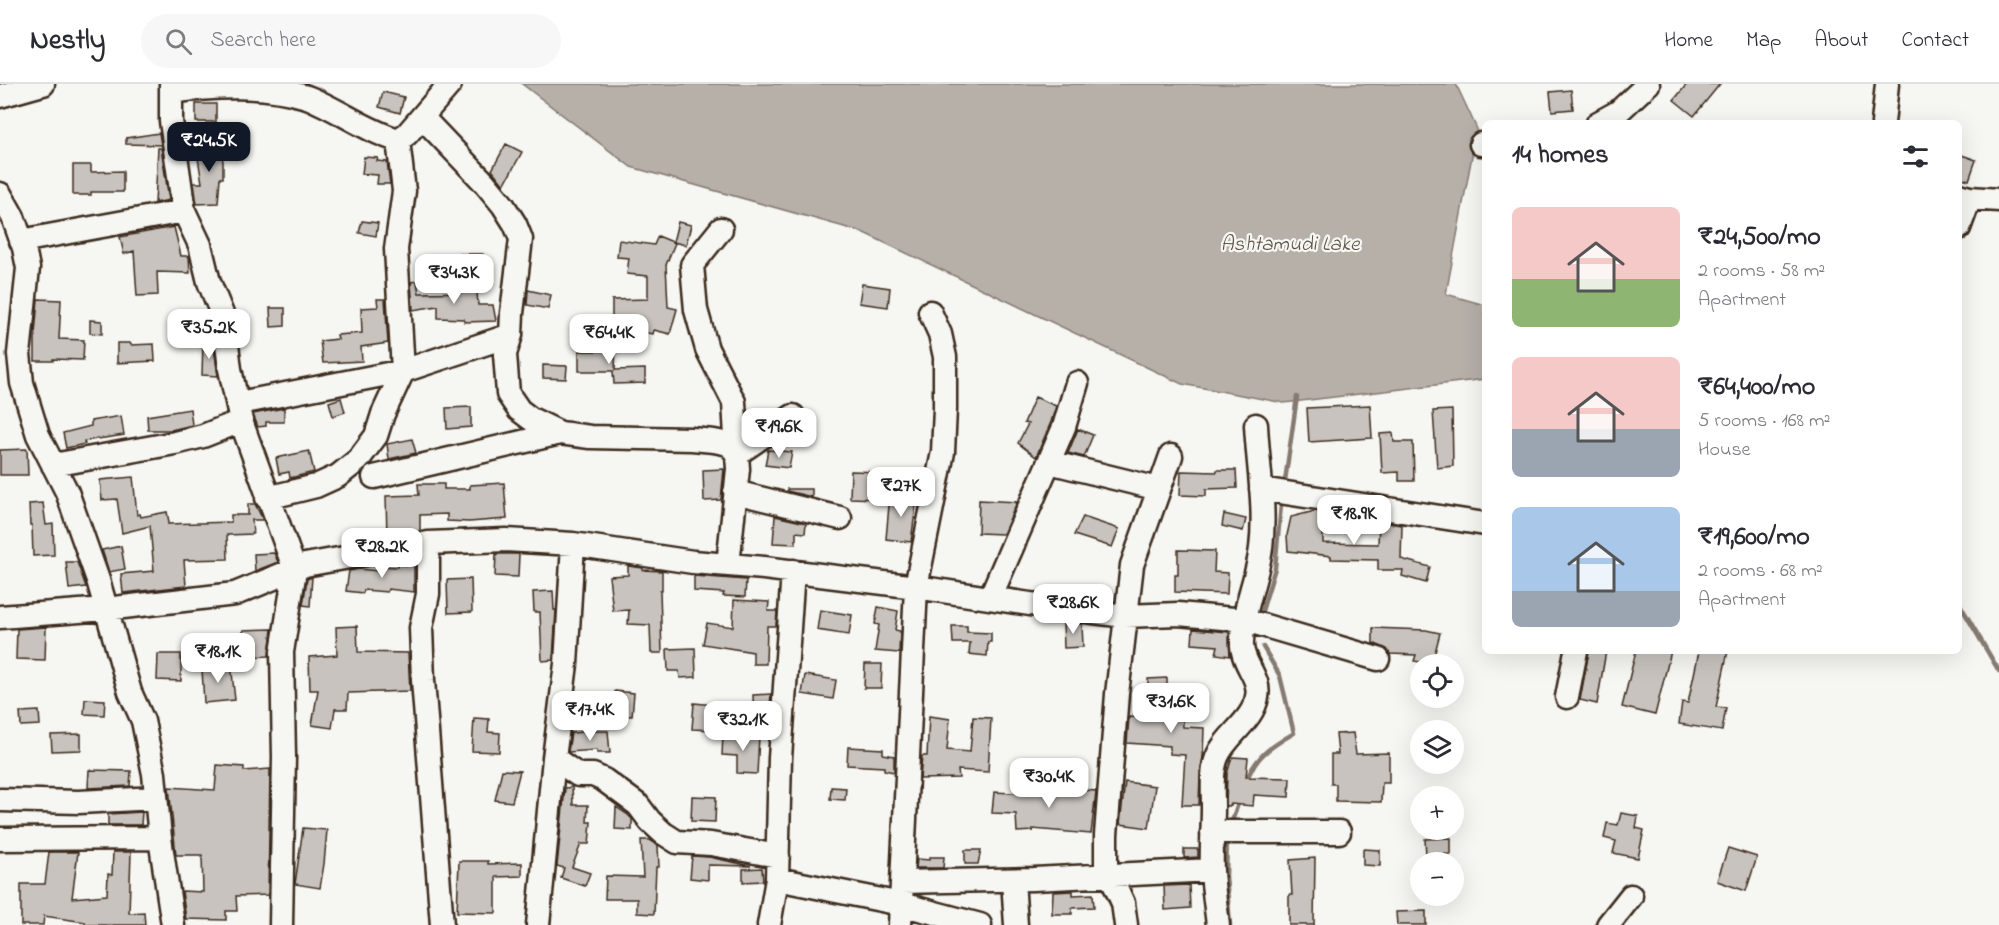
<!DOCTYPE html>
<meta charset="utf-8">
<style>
body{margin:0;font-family:"Indie Flower",sans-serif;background:#f7f7f7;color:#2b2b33;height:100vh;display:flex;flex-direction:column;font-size:22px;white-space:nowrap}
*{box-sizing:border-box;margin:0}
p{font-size:20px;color:#7c7c81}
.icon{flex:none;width:33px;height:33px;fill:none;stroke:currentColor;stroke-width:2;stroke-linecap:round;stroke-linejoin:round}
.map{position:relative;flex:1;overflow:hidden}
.sheet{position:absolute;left:1482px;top:36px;width:480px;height:534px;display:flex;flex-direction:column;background:#fff;border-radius:9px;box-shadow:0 6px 24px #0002}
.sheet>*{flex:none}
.buttons{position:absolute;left:1410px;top:570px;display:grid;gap:12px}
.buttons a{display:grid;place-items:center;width:54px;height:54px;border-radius:50%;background:#fff;box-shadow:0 6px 24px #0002;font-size:30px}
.price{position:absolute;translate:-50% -51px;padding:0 14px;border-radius:12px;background:#fff;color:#222;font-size:20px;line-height:39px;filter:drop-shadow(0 2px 3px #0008)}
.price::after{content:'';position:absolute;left:50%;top:36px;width:18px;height:14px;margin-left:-9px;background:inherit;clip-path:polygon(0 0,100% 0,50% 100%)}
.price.current{background:#111827;color:#fff}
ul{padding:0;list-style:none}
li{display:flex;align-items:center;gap:18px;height:150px;padding:0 30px}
li span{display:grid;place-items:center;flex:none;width:168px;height:120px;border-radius:9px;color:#555}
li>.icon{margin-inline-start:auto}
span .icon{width:72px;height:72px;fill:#fffc;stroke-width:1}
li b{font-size:26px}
h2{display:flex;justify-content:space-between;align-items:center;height:72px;padding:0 30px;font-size:26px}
header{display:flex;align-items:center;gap:36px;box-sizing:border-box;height:84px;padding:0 30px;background:#fff;border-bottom:2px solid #e1e1e2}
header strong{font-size:28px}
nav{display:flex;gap:33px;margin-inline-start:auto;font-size:21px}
.search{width:420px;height:54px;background:#f7f7f7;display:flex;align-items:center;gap:15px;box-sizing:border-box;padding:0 21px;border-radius:33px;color:#7c7c81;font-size:22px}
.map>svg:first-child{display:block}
</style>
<header>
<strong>Nestly</strong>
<div class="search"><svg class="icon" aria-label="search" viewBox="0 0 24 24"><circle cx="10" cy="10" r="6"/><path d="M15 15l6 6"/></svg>Search here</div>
<nav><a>Home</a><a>Map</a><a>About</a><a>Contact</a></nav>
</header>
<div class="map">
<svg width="1999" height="841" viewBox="0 0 1999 841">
<rect width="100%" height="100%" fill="#f6f6f2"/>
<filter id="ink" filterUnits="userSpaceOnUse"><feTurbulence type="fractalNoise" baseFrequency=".0167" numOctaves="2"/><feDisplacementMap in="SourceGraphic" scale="12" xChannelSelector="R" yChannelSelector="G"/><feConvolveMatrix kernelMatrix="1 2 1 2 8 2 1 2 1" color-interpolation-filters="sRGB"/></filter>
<g filter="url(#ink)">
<path fill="#b6b0a9" stroke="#857a71" stroke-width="1.5" d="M522,0H1456L1477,45L1446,210L1485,221V295L1284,319L1182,300L862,148L631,83Z"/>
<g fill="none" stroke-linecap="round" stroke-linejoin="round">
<path stroke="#857a71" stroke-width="4.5" d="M1285,397L1297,313
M1959,519L1999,587
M1262,534L1261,530L1275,484L1281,421
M1246,698C1255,672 1272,662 1294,649L1280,592L1263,563
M1231,740L1239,717
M1227,754L1226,792L1230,841"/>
</g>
<path fill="#c8c3be" stroke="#3b2a1e" stroke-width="1.5" d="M1687,0H1720L1694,32L1674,16Z
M1571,6L1573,25L1552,27L1550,8Z
M383,8L404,13L400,29L379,23Z
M196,20H216V38H196Z
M159,49L161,61L126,60V54Z
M220,57L223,78V94H220L218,119L197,120L194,99H202L196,61Z
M506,60L522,68L504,101L492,86Z
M158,64H161L169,116L155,119Z
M1959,70L1976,76L1969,96L1959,93Z
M364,73L378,74L377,77L387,78L390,100H377L378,91L362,90Z
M73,81H91V88L123,87V108H91V111H73Z
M362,137L378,139L376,152L359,149Z
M678,138L691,141L686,161L673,158Z
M174,143L181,172H189L190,189L157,188L158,211L137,212L134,167L124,170L120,153Z
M658,152L675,159L666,181L668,223L677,225L670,250L654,246L653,250L612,243V216L648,215V192L627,190L629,174L617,173L619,156L654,161Z
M459,170H483L486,186H460Z
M417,197L419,209L477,208L478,221H493L496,237L464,238V235L438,234V222L413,226L411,198Z
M862,200L890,204L888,223L859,219Z
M528,206L551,211L548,225L527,221Z
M38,215L61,216L59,255L84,256L83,276L53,275V277H35V250Z
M377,215H385L388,259L361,263L362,277L323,279L320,257L338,255L337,251L362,249L361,224L378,223Z
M270,224H285V242L271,243Z
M90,236L102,237V250L90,249Z
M203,257H213L218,292L202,291Z
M117,259H130L131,261L154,260L155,277L117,279Z
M601,259H616L615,286L645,285V299L614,300L613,287H579V267H601Z
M543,281L567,282L566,295L543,294Z
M1035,313L1056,322L1051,338L1036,373L1018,359L1028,340L1024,339Z
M341,314L345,328L333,332L329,318Z
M1370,321L1372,354L1309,358L1307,324Z
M471,323V343L447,345L446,324Z
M284,324V338H266V342L258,343L253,330Z
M190,325L192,341L171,346H148L147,332Z
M1452,326L1453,382L1437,384L1433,327Z
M121,332L124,351L84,357L85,360L66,364L63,349L91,342V337Z
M1078,345L1093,351L1084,373L1068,369Z
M1393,349L1394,358H1413L1414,397H1399V388L1382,389L1380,350Z
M412,355L416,369L389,375L387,360Z
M27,365L28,391H0V366Z
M768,366L792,368L789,384L765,381Z
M309,367L314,388L290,394L289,388L279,390L276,374Z
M724,385L721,416L704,417L703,386Z
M1217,386H1236L1237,404L1206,405V412L1180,411L1181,387L1217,388Z
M851,387L879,388L878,415L850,414Z
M133,393L137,431L140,430L141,433L167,428L169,438L168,440L231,438V431H248V420H255L263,436H252L253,450L227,451L228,475L184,476L186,502L123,509L121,490L154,487L150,442L122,449L117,415L102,416L100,396Z
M504,399L507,435L469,438L447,437V430L420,431V447L387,453L386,412L419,411L418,400H444V405H470V401Z
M787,405H812V413L787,407Z
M890,410L917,413L911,458L886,455Z
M979,416L1017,418L1003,450L978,449Z
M43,419L46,441L53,440L54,471L33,472L32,441H30L29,420Z
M1315,427L1323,428V459L1378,460L1379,438L1402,441L1401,475L1430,483L1426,499L1402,492L1403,486H1378V476L1331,475V472L1288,467L1287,451L1291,433Z
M1224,430L1246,435L1243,447L1222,442Z
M775,432L806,439L805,449L796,448V460L773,459Z
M1083,433L1119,445L1112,463L1074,451Z
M121,462L125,485L109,488L102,466Z
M1178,466L1215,467L1214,488L1228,489L1227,510L1175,508V491H1178Z
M274,469L278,478L255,487L254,470Z
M496,470H519L518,493L495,492Z
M66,478H77L86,503L69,505Z
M398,480L414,482V508L388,505L387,508L364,506L363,509L346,507L349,487L359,485L378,487V482L398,483Z
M628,482L643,484V486L662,487V507H660L662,569H651L650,541L628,540L629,526L613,527L609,492L628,491Z
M694,492L746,496L745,513L723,512L724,509L694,507Z
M312,493L310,522L303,521L307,495Z
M471,495L472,528L448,529L447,496Z
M553,507L554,526H556L553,576L542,577L540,528H534L533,508Z
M734,516L769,518L768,527H777L776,542H767L766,580H753V568L703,560L707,539L733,543Z
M878,523L898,527L895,546L900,547L899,569L875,567L879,541L875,540Z
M820,526L852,531L849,551L817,546Z
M1063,538L1082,540L1083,563L1064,564Z
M357,542L358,568L408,569L410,607L348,609L347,625H335L332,644L312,641L318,606H310L309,573L337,571L336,543Z
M952,542H967V548L991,549V558H988L987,572L969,570L970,559H953Z
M46,543L45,576L16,575L17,545Z
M1373,544L1426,546L1440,549L1432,580L1414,577L1416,571L1390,570L1387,565L1373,559Z
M272,545L269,572L244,573L243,546Z
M1193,545L1229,548L1230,572L1216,570L1218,562L1192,560Z
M695,564L696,593L680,594L679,587H668L667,565Z
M1589,567H1606L1597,620L1580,616Z
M1636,567H1671L1655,631L1622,623Z
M1699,567H1728L1716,623L1726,624L1722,647L1679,640L1682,618L1688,619Z
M158,570H181V597L157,596Z
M231,580L235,616L204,619L202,585Z
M865,580H882L881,604H864Z
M805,591L836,596L833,615L802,610Z
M1167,594V603L1182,602L1183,643L1204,644L1203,673L1200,690L1199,721H1182L1185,671L1170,670V662L1127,659L1129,633L1149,634L1148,595Z
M615,607L634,609L632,632L613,631Z
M771,610L768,648L754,649L753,611Z
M85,615L105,616L104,631L84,630Z
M694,619L714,621L712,646L692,645Z
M39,627L40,641L21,642L20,628Z
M929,632L950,635L947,666L970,668L973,633L991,634L988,688L958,686L959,694L920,695L922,672H927Z
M474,634L489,635L488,648L500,649L499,668L472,667Z
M595,647H608L610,669H597V666L568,668L571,649Z
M1353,649L1356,670L1389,669V699H1382L1381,718L1336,717V700H1331V670H1338L1336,650Z
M81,650V666L52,667L51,651Z
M723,651L759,652L757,690L737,689V672L722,671Z
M848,663L883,665V670L894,672V688L884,686V683L847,681Z
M1232,673L1248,674L1246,693L1290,694L1289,713L1254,711L1253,722L1231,720V722H1226L1227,690Z
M217,681L244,683V687L270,685L268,811L236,812L237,827H226V836L186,835L182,807L203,808L202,771H176L169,703L215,706Z
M89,686L131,687L130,702L88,704Z
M502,686L520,687L512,718L495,716Z
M1125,698L1155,702L1149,744L1120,740Z
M1030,702L1096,707L1091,750L1033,745V747L1017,748L1016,730L992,729L994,708L1029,710Z
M572,703L573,721H588L587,738H591L589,760H581L572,783L590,789L585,802L561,794L564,784L557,782L565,704Z
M831,703L846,704L845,716L830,715Z
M692,712L716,713L715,738L691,737Z
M616,723L628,731L632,735V746L615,745Z
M142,728L141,741H108V730Z
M1621,729L1638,732L1636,744L1644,746L1638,774L1613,769L1616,757L1604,754L1607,739L1618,741Z
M303,744L327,746L324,780L320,804L295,800Z
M1451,754V770L1426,771L1425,755Z
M641,756H650L658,762L659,783H656L654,830L637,829V815H605L606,792L643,793Z
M1728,764L1757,773L1746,807L1717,797Z
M1184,765H1198V773L1184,774Z
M1363,765L1380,766V782L1363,781Z
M965,766H981L978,780H965Z
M49,768H78L72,814L107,811L108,790L112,791L113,768H131L129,829L144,828L145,841H85V838L44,832L43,841H21V800H45Z
M692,772L709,773L751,782L708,781V796L690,794Z
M930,773H944L943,784H916L917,775L930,776Z
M1315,774L1314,841H1289V811H1292L1290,776Z
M459,777H488V780L522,779V792L496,793V829L457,828Z
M762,784L763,797L743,798V785Z
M1189,801L1190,824L1165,826L1164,802Z
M1073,807V811L1093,810L1094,823L1072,824V830H1052L1053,808Z
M1426,827V841H1397L1396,828Z"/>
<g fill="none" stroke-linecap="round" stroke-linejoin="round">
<g stroke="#3b2a1e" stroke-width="27">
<path id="minor" d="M171,0V37L184,127L200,161L209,198L224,235L230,285L241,337L295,486L282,568L284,673L281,841
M171,8C217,2 263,0 307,13C338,25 366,47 398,56L407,50L450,0
M0,12L43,0
M422,33L484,98L503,121L515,140L521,155L512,229L511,251L505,270L508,310L519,326L531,335L560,349L590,353L692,355L714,357L729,360L737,370L738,385L728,481
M1598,39L1618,28L1648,0
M1883,39L1887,0
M1481,60H1485
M0,110L13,133L24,164L28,184L19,270L22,299L38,351L67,408L98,496L130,608L143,637L154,690L160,754L173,841
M1959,111L1970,114L1999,116
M1959,144L1970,114
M721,145L692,181L696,226L707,265L734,318L737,370L793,332
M21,157L184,127
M239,319L403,287L511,251
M1049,378L1159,405
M53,381L175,359L203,352L241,337
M374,393L560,349
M1261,405L1485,440
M735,408L840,434
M267,414L316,402L338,392L358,376L376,352L383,330L403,287L396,165L404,107L398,56
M428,459V510L421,544L423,596L442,841
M990,514L1064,343L1077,299
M0,533L106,525L235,510L305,481L428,459L506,456L573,460L693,478L764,484L916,503L1030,520L1125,532L1178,530L1245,536L1378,575
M1567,613L1576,567
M554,674L578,691H593L604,696L638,721L650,737L663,749L677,758L711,760L778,772
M0,716L79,718L156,714
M1212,748H1339
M0,755L160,754
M777,795L901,820L980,841
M1013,796L1016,841
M902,798L1034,795L1212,786
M538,841L554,674L566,580L573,460
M769,841L777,795L780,674L793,487
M900,841L916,503L943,368L945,325V273L940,250L930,228
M1126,841L1123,819L1106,782V751L1117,610L1132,481L1171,372
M1218,841C1216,823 1213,805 1212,787C1211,766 1213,744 1213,723C1213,707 1211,688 1217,673C1226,651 1253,637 1257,613C1261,594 1243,581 1242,562C1241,528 1257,497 1261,464C1266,424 1258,382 1256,341
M1608,841L1631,812"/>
</g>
<use href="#minor" stroke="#f6f6f2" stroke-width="22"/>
</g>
</g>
<g text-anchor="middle" stroke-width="4.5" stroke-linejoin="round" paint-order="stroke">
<g font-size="21" font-style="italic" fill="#605248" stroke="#f6f6f2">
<text x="1290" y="166">Ashtamudi Lake</text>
</g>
</g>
</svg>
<div class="buttons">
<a><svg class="icon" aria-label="locate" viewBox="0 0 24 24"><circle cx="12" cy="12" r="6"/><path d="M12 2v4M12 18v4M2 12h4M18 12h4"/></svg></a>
<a><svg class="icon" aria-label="layers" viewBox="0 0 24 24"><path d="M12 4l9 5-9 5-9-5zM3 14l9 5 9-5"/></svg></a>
<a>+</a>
<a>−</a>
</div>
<b class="price current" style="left:209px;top:89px">₹24.5K</b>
<b class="price" style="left:454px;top:221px">₹34.3K</b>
<b class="price" style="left:209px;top:276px">₹35.2K</b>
<b class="price" style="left:609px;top:281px">₹64.4K</b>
<b class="price" style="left:779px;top:375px">₹19.6K</b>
<b class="price" style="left:901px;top:434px">₹27K</b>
<b class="price" style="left:1354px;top:462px">₹18.9K</b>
<b class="price" style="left:382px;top:495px">₹28.2K</b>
<b class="price" style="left:1073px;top:551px">₹28.6K</b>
<b class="price" style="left:218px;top:600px">₹18.1K</b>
<b class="price" style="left:1171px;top:650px">₹31.6K</b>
<b class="price" style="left:590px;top:658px">₹17.4K</b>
<b class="price" style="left:743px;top:668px">₹32.1K</b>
<b class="price" style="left:1049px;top:725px">₹30.4K</b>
<section class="sheet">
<h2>14 homes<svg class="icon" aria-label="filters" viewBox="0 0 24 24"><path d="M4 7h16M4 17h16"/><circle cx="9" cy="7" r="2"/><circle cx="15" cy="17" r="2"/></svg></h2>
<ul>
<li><span style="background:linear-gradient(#f6c9c9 60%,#8fb573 0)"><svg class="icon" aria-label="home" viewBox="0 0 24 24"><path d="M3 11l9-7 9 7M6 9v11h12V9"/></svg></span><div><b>₹24,500/mo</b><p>2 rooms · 58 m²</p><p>Apartment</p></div></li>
<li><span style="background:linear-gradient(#f6c9c9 60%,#9aa5b1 0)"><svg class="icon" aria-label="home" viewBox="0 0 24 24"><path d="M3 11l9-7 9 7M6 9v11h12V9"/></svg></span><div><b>₹64,400/mo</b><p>5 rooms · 168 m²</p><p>House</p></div></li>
<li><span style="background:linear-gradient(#a9c7e8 70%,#9aa5b1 0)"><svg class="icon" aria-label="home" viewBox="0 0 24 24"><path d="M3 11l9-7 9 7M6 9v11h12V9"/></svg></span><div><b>₹19,600/mo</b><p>2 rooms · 68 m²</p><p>Apartment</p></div></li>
</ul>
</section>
</div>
